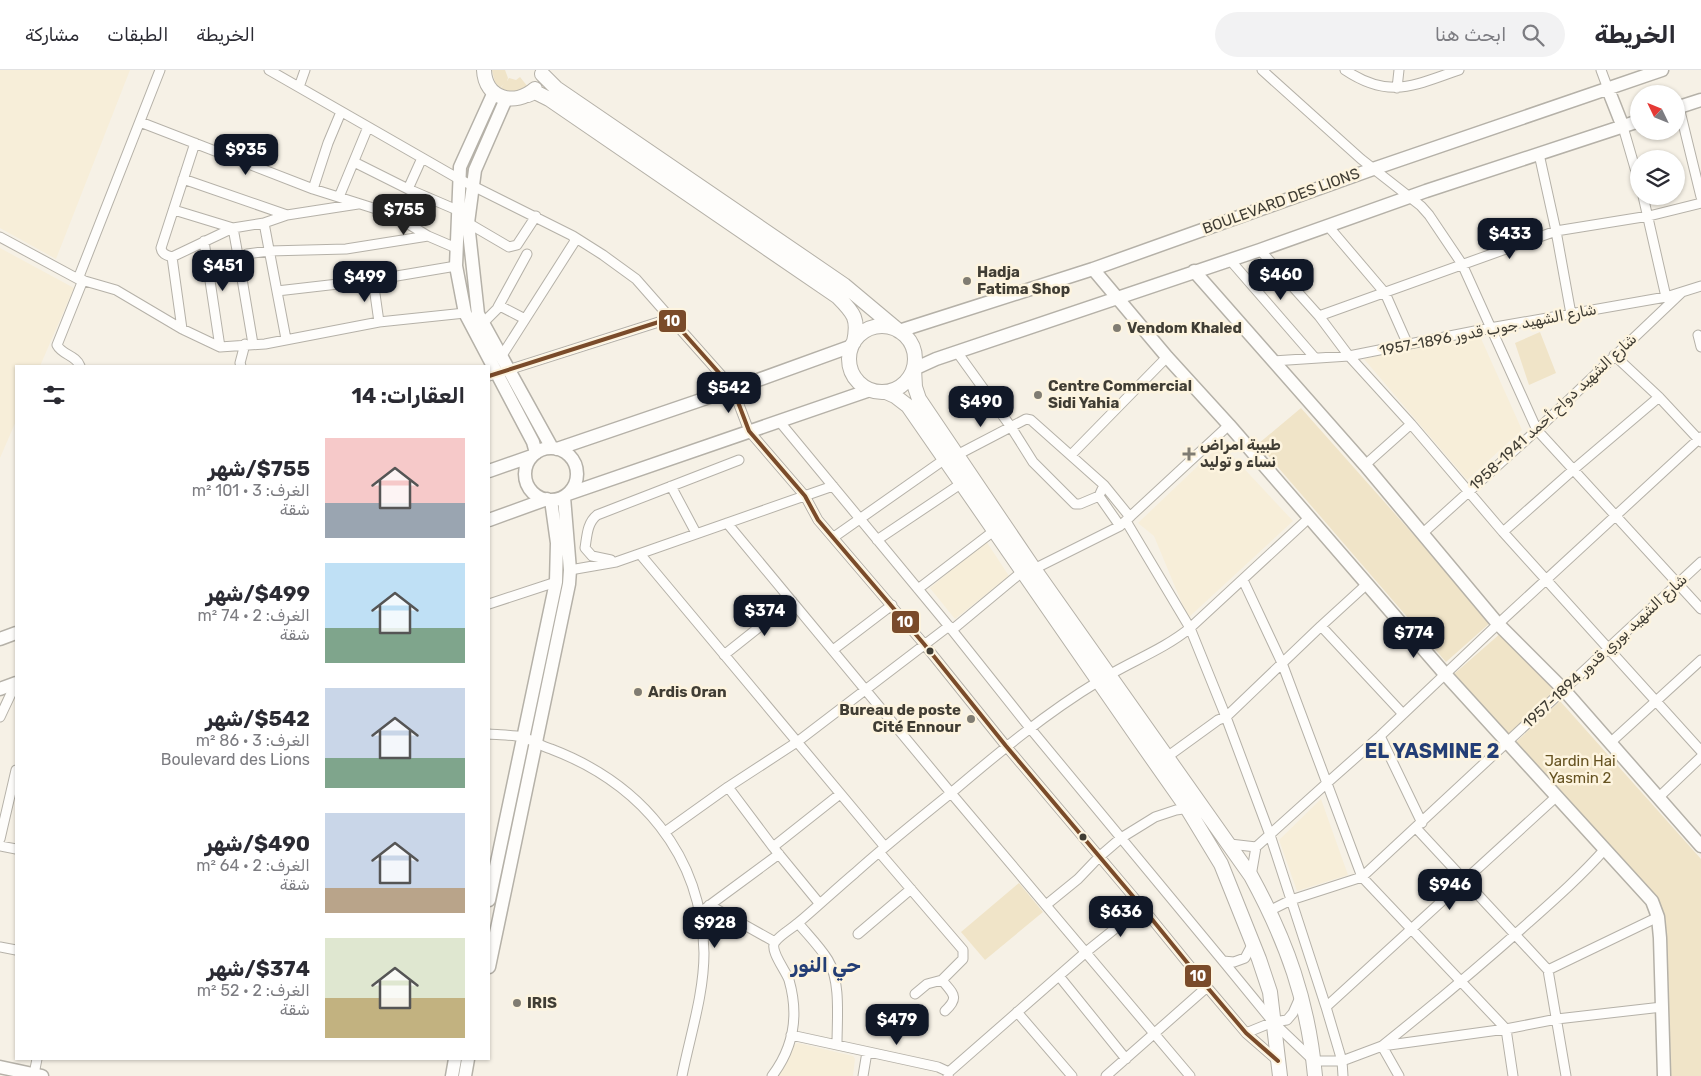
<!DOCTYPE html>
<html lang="ar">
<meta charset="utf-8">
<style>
body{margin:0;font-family:Rubik,"Noto Naskh Arabic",sans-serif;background:#f2f2f3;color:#2b2b33;direction:rtl;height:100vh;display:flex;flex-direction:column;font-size:19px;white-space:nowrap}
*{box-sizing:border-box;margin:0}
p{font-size:16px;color:#7c7c81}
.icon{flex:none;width:28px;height:28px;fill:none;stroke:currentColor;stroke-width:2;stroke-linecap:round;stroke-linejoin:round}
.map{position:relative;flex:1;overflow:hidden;direction:ltr}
.panel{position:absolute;left:15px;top:295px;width:475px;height:695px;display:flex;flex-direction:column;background:#fff;border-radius:0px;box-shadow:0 1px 4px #0004;direction:rtl}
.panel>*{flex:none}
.needle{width:32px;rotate:313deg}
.fabs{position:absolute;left:1630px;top:15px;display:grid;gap:10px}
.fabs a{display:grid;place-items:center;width:55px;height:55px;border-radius:50%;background:#fff;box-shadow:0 1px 4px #0004;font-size:25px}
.price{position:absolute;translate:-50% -42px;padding:0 11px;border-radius:10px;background:#111827;color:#fff;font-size:16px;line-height:32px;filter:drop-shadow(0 1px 2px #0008)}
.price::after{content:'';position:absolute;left:50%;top:30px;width:15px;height:11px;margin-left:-8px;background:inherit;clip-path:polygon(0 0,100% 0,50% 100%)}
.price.active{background:#222;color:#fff}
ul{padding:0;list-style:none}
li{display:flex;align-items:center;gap:15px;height:125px;padding:0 25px}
li span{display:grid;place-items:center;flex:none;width:140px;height:100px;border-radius:0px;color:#555}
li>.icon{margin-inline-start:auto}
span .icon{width:60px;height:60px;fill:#fffc;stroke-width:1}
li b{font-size:21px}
h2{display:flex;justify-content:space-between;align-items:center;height:60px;padding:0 25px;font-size:21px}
header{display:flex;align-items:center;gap:30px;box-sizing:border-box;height:70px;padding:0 25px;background:#fff;border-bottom:1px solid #e1e1e2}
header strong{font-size:24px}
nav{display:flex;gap:28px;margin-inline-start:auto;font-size:18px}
.search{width:350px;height:45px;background:#f2f2f3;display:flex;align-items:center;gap:12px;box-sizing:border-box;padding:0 18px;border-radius:28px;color:#7c7c81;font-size:19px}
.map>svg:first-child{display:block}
</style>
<header>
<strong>الخريطة</strong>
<div class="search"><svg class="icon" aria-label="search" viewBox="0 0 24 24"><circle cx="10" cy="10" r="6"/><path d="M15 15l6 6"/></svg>ابحث هنا</div>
<nav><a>الخريطة</a><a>الطبقات</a><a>مشاركة</a></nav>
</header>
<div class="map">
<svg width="1701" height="1006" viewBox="0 0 1701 1006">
<rect width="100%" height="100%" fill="#f6f1e6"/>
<path fill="#f7eed9" d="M0,0H130L56,189L0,158Z
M0,178L74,218L40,296H16V351L0,388Z
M1479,264L1522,360L1467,410L1364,289Z
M1221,374L1293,451L1188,548L1154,466L1138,453Z
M986,471L1009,506L955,549L930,518Z
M1321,729L1348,805L1297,821L1279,770Z
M798,973L853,986L855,989L853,1006H777L783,999L794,975Z"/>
<path fill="#f0e4c8" d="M492,0H505L508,8L507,11L509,8L516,10L520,7L528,17C518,23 511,25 500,19L504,14L500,18L495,13Z
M1540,262L1556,303L1529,315L1515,273Z
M1301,338L1491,552L1446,592L1258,374Z
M1501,563L1557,620L1508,665L1454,604Z
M1560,631L1701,789V1006H1662L1655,828L1515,673Z
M1019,813L1043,842L985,890L961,862Z"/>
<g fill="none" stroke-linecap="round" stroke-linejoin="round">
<g stroke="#b5b1a8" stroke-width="11">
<path id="street" d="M269,0L459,109L573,166L575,171L501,287
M1262,0L1361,89L1421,136L1429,145L1462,194L1537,360L1701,539
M1345,0C1390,30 1414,15 1459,0
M1601,0L1608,19
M299,17L305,0
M1397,18L1399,0
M1679,37L1701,127
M140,52L313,119L392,144L428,166L456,178
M1623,57L1639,112
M195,73L161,178C162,184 166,185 172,187L233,158L264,153L287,145L358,134
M1539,84L1556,161L1571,244
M354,92L408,119L457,140
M183,109L287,145
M313,119L328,73L341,42
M408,119L422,88
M1643,126L1666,227
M339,127L368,57
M174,140L233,158L239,191
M264,153L286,269
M468,153L509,177L517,175L536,146
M1328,156L1385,223L1408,275
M573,166L603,185L636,209L673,251
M0,167L78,209L116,220L182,259L220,277L265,274L379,252L465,243
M204,171L220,277
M1260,180L1319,246L1349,286L1411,354L1503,462L1701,681
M172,187L182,259
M1230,190L1315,288
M78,209L160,0
M373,210L379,252
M277,221L373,210L456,196
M498,237L527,184
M1319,246L1556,161L1649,146L1701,133
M483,253L500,236L525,249
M1698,265L1701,277
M253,274L239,191L247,184L269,181L346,179L428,166
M957,282L1011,357L1033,392L1075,434H1080L1099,426L1120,456L1229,355
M1614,285L1659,327L1701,372
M1273,291L1349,286L1490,258L1666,227L1701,216
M80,296C76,285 62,285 57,275L83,210
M241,296L240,293L245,274
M489,306L665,250L673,251L729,314L733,319L749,361L805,426L818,450L924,574L1006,676L1142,837L1207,917L1246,963L1278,991
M779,351L952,560L1030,658L1223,891L1273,952L1314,991H1342L1382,976L1506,959L1557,949L1662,937
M1071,385L1167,287
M1365,395L1411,354
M1104,415L1130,447
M671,416L696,463
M1126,451L1190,558L1226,647L1270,765L1326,937L1342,991L1343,1006
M727,453L951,723L1190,1006
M1503,462L1573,400L1659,327
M1423,463L1537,360L1681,223
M834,467L945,389L957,385L1026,349L1031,350L1104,415L1099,426
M877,470L962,413
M640,484L885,777
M611,490L592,486L585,478C587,466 587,453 597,445L739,390
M1034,499L1120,456
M570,500L616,492L833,416
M1243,510L1282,593L1362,807L1506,959L1513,1006
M918,519L995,460
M489,534L556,512
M1321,556L1403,644
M952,560L1023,501
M833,580L892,535
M724,585L792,531
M0,647L16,613
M489,664C500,665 512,665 523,667C532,670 541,676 551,679C640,713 702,784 704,883C704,924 690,966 682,1006
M1380,666L1422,753
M1610,673L1701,590
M1167,687L1218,650L1226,647L1321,556L1367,514
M728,717L773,777L819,833
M1658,728L1701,687
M1416,758L1548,900L1566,1006
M665,762L728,717L797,672L949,556
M0,769L16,700
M1230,774L1256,777L1251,806
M0,776L16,779
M773,777L840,724
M1256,777L1327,713L1380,666L1498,554L1701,367
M879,782L963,880V889L942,910C953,924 960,927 945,941
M709,835L775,872
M1046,835L1078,809L1099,787L1121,768L1155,747L1176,740L1190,738
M1269,841L1291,830L1362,807L1701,492
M699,843L779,784
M798,853C808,865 820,877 828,890C841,911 837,949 837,974
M858,864L911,819
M0,877L16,880
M1223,891L1234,892L1245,888L1253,873
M1548,900L1658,847
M1059,906L1126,989
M915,924L927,914L942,910
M1326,937L1557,726
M1017,942L1072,1006
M1246,963L1273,952L1287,950L1293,943L1301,925
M791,965L938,997L949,1002
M34,1004L37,989
M772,1006C794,977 799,945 789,910C786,901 769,880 775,872C780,865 791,859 798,853C817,837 836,819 855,803C886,775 919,749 951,723C998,683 1046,643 1099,611C1129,592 1163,580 1190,558L1309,448
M863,1006L867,982
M948,1006L949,1002L1086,882L1142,837
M1106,1006L1207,917
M1399,1006L1382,976C1432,936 1481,895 1528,853C1555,829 1581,806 1605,779"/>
</g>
<g stroke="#b5b1a8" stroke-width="15">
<path id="secondary" d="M1608,19L1623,57
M494,22L460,97L456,196L465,243L533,372L536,383
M506,29L475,100L468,153L478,244L552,378
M1676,38L1701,30
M1093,199L1167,287L1229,355L1445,604L1652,831L1658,847L1660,868L1664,1006
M1194,201L1365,395L1498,554L1564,620L1701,776
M899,261L1093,199L1373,99L1662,0
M914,299L936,289L1260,180L1426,121L1639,51
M525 404a26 26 0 1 1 52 0a26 26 0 1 1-52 0Z
M557,379L733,319L852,276
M489,401L532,386
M568,424L870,320
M489,450L547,429
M0,569L16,563
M0,619L16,613
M489,830L556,512L557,473L551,430
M489,897L569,514L570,500L564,427
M0,997L42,1006
M452,1006L455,989
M465,1006L468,989"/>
</g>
<g stroke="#b5b1a8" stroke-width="16">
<path id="primary" d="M484,0C485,29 515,37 535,19
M542,4L556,18L844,215L899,261
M528,25L535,22L549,29L838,227C854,243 859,249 854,272
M849 289a33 33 0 1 1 66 0a33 33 0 1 1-66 0Z
M914,299L915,317L919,329L1034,499L1251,806C1287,872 1308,931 1315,1006
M886,322L895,326L908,336L1140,671L1187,738L1221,794L1259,889L1270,922L1280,1006"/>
</g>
<use href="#street" stroke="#fefdfb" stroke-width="9"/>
<use href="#secondary" stroke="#fefdfb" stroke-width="12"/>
<use href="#primary" stroke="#fefdfb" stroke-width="14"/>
<g stroke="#fdf4df" stroke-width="8">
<path id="bus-1" d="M489,306L665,250L673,251L729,314L733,319L749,361L805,426L818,450L924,574L1006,676L1142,837L1207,917L1246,963L1278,991"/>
</g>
<use href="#bus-1" stroke="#7a4b2a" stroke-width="4"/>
</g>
<g fill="#807c72" stroke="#fdf4df" stroke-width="2">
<circle cx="967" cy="211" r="5"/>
<circle cx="1117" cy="258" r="5"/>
<circle cx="1038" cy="325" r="5"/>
<path d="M1186.5 376.5h5v5h5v5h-5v5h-5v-5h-5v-5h5z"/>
<circle cx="638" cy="622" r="5"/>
<circle cx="971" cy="649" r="5"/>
<circle cx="517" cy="933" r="5"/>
</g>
<g fill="#403d34" stroke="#fdf4df" stroke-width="2">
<circle cx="930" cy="581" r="4.5"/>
<circle cx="1083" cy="767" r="4.5"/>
</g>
<g text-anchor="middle" stroke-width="5" stroke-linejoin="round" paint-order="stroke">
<g font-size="15" fill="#403d34" stroke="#fdf4df">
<text transform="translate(1281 131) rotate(-20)" y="5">BOULEVARD DES LIONS</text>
<text transform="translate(1488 260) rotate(-11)" y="5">شارع الشهيد جوب قدور 1896-1957</text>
<text transform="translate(1553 342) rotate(-43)" y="5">شارع الشهيد دواح أحمد 1941-1958</text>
<text transform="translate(1605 581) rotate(-43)" y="5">شارع الشهيد بوري قدور 1894-1957</text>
</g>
<g font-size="15" font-weight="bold" fill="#403d34" stroke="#fdf4df" text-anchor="start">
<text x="977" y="207">Hadja<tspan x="977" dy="17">Fatima Shop</tspan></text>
<text x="1127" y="263">Vendom Khaled</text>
<text x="1048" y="321">Centre Commercial<tspan x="1048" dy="17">Sidi Yahia</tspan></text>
<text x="1200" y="380">طبيبة امراض<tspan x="1200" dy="17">نساء و توليد</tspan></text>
<text x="648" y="627">Ardis Oran</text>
<text x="961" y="645" text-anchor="end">Bureau de poste<tspan x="961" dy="17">Cité Ennour</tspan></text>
<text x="527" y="938">IRIS</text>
</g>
<g font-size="15" fill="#665322" stroke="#fdf4df">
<text x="1580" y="696">Jardin Hai<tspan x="1580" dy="17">Yasmin 2</tspan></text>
</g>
<g font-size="20" font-weight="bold" fill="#243e75" stroke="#fdf4df">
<text x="1432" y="688">EL YASMINE 2</text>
<text x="826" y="902">حي النور</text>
</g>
</g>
<g stroke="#fdf4df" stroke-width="2">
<rect x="658" y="239" width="29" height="24" rx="5" fill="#7a4b2a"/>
<rect x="891" y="540" width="29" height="24" rx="5" fill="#7a4b2a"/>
<rect x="1184" y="894" width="28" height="24" rx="5" fill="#7a4b2a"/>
</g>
<g font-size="14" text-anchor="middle" font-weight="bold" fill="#fff">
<text x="672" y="256">10</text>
<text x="905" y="557">10</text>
<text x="1198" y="911">10</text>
</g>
</svg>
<div class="fabs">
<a><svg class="needle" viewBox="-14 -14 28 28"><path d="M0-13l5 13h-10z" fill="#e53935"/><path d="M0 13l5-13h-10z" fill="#7c7c81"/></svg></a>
<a><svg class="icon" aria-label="layers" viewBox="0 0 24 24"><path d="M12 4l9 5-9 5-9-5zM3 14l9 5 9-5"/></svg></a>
</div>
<b class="price" style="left:246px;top:106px">$935</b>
<b class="price active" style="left:404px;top:166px">$755</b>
<b class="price" style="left:1510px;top:190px">$433</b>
<b class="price" style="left:223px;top:222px">$451</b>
<b class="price" style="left:1281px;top:231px">$460</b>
<b class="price" style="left:365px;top:233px">$499</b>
<b class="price" style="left:729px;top:344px">$542</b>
<b class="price" style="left:981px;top:358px">$490</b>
<b class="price" style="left:765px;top:567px">$374</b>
<b class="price" style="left:1414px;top:589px">$774</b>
<b class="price" style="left:1450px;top:841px">$946</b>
<b class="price" style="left:1121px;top:868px">$636</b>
<b class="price" style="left:715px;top:879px">$928</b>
<b class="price" style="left:897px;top:976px">$479</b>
<section class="panel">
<h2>العقارات: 14<svg class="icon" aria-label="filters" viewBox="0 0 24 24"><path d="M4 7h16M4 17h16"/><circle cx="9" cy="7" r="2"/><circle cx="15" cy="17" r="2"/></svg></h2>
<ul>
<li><span style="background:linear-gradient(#f6c9c9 65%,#9aa5b1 0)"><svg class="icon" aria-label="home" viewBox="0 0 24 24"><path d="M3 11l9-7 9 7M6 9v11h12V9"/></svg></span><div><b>$755/شهر</b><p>الغرف: 3 · 101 m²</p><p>شقة</p></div></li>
<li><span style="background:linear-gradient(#bfe0f5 65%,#7fa58c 0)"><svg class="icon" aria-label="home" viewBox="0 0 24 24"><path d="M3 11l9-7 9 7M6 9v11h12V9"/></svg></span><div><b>$499/شهر</b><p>الغرف: 2 · 74 m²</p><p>شقة</p></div></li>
<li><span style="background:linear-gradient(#c9d6e8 70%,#7fa58c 0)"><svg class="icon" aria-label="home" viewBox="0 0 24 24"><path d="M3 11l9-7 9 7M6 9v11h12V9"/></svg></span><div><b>$542/شهر</b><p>الغرف: 3 · 86 m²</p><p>Boulevard des Lions</p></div></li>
<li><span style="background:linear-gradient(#c9d6e8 75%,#b9a48a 0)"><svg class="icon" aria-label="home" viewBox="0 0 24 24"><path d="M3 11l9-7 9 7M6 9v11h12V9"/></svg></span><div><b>$490/شهر</b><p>الغرف: 2 · 64 m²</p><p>شقة</p></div></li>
<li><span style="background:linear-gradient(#dfe7d0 60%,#c2b280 0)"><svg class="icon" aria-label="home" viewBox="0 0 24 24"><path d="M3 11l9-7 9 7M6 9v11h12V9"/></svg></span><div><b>$374/شهر</b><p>الغرف: 2 · 52 m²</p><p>شقة</p></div></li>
</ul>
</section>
</div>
